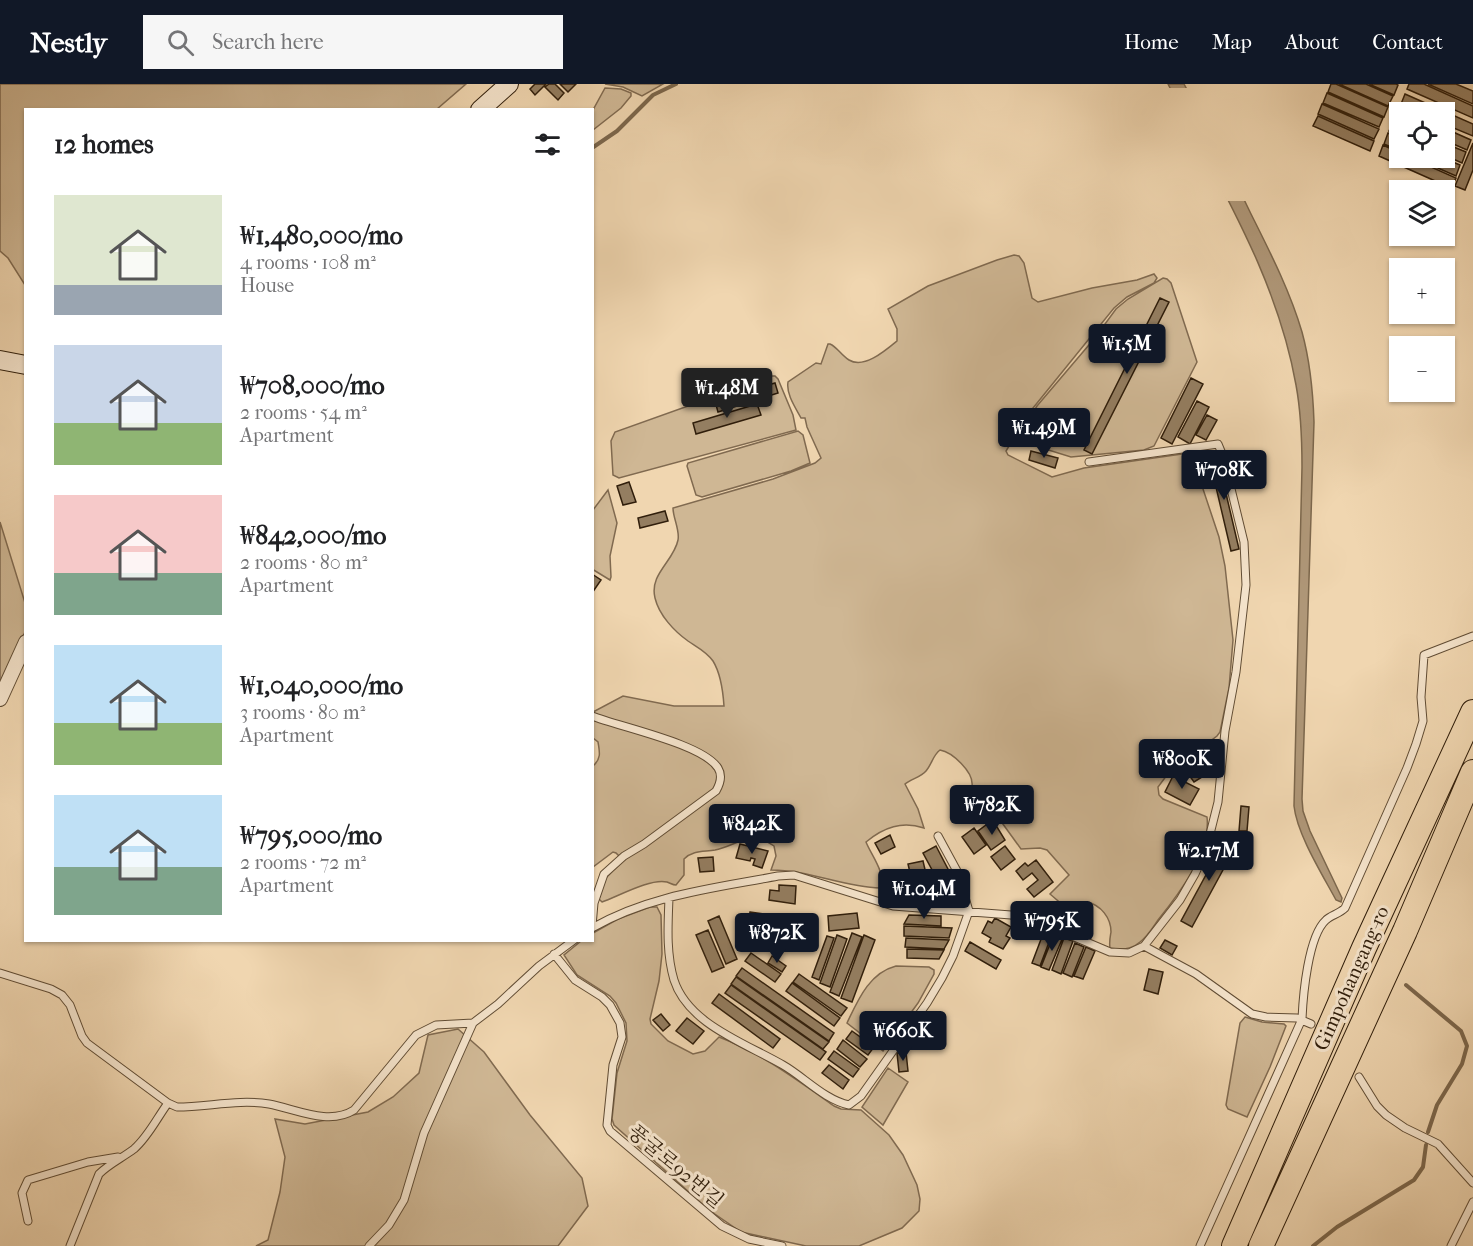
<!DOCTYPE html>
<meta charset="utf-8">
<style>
body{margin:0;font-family:"IM FELL French Canon","Noto Serif KR",serif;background:#f6f6f6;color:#202124;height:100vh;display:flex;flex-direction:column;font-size:22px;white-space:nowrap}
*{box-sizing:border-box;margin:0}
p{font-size:20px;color:#757577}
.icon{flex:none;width:33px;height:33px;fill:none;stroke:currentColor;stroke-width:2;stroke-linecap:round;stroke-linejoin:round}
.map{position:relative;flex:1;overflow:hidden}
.details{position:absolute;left:24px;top:24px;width:570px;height:834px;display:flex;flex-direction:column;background:#fff;border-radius:0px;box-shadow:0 2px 4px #0004}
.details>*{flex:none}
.buttons{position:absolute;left:1389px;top:18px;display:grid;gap:12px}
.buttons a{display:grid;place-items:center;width:66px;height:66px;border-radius:0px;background:#fff;box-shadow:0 2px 4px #0004;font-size:30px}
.price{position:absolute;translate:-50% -51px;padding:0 14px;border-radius:6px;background:#111827;color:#fff;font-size:20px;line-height:39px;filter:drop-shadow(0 2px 3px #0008)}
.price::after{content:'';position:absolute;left:50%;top:36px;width:18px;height:14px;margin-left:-9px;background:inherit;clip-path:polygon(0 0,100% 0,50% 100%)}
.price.on{background:#222;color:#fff}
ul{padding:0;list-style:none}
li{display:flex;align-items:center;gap:18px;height:150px;padding:0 30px}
li span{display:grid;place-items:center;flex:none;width:168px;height:120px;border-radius:0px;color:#555}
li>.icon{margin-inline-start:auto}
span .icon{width:72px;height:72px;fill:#fffc;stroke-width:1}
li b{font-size:26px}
h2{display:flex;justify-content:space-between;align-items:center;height:72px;padding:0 30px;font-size:26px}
header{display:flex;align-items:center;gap:36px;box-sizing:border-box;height:84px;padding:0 30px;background:#111827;color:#fff}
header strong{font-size:28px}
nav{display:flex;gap:33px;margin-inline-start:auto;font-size:21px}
.search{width:420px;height:54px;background:#f6f6f6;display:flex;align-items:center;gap:15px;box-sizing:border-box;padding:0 21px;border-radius:0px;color:#757577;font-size:22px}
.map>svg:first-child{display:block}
</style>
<header>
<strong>Nestly</strong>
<div class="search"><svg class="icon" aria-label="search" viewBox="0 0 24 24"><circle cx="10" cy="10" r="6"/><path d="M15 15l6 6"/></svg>Search here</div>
<nav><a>Home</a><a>Map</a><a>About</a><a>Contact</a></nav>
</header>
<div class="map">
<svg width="1473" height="1162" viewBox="0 0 1473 1162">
<rect width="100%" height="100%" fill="#f0d6b0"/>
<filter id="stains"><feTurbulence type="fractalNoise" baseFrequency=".00333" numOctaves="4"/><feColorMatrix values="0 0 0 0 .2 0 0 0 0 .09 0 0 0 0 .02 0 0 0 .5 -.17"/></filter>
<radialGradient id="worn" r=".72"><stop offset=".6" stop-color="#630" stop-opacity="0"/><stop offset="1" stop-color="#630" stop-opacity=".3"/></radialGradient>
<path fill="#cfb794" stroke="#806a50" stroke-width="1.5" d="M0,0H466L437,25L26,26L25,201L8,174L0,167Z
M605,0H663L642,12L623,3Z
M605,4L621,5L631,9V12L621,24L593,46V26Z
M1014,171L1019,172L1024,179L1032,214L1038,218L1092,204L1137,196L1154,190L1157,194L1154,199L1127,213L1114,224L1029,329L1006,367L1008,371L1052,393L1084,384L1189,369L1192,372L1219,453L1225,482L1233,556L1229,604L1220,648L1217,652L1170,687L1158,703L1159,711L1163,715L1207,733C1211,768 1179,810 1158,836C1153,843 1148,852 1140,858C1132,865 1120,866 1110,864C1109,858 1110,854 1111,848C1111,834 1101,821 1087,818L1078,821L1071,828L1050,810L1069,791L1047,766L1040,764L1021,765L1000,736L979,731L968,716C969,711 972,706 972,702C974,688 952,668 940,666C933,671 932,680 926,687C921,693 911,695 905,700L918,725L924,744C902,737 884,743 866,758C871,771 887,790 880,804C843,803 809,786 771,786L776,772L774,762C751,746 737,761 715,766C704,768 693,766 684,775V791L676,801C673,801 670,799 667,798C650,794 617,813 602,818L599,815L605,795L623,776L616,769L613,768L593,783V682C601,675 600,669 598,658L593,654V628L623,612L674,622H724C723,607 721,590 713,577C707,568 697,563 688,557C674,547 659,531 655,514C649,490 674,477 678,456C680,446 673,434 673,424L773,395L815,379L821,374L807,343L805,334H801C795,323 786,310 788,298L816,279L821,280L828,260H830C837,263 841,271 849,276C864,285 885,267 897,257V245L888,225L928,202L997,176Z
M1163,194L1167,195L1171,199L1197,278L1154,362L1144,366L1071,373L1016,356L1037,322L1094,255L1116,225L1128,215Z
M772,292H775L778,295L793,331L796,346L619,394L613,391L611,357L615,348Z
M798,347L803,351L810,379L791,387L712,410L702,413L696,411L687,382L688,379Z
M608,406L617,439L610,472L611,493L610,496L592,485L593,426Z
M0,438L26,522L25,548L0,603Z
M650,823H657L661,831L662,870L659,897L650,935L651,940L668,957L693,970L705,967L719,953C761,969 797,996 834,1022L841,1025L861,1026L889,1051L903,1071L917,1101L920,1115L919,1127L902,1144L859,1162H806L741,1148L709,1126L614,1041L612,1035L617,989L627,957L626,939L616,919L610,912L577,891L564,871L581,857L592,856L593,849L618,835Z
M896,882L929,883L934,886V890L918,919L883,967L847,939C858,916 869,889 896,882Z
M1245,933L1262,938L1284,940L1286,942L1270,983L1247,1033L1228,1025L1226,1021L1240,939Z
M458,945L484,968L530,1031L582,1094L588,1122L558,1162H256L268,1156L280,1108L285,1073L275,1035L305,1040L368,1028L393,1013L419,989L428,951Z
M888,984L908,998L883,1041L862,1023Z"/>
<path fill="#af9778" stroke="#7c674c" stroke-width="1.5" d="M1168,0H1184C1207,43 1230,86 1251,130C1270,168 1290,207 1302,248C1310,277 1313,308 1314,338L1302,715L1303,727L1310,747L1342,814L1341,818L1336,816C1322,790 1297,750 1294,722L1302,383C1302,356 1301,328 1296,301C1277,192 1217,98 1168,0Z"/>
<path fill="#f0d6b0" d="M1167,4H1190L1248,117H1227Z"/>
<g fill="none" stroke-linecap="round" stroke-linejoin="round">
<path stroke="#7c674c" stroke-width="4" d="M592,64L617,47L653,11L676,0
M1406,901L1461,947L1467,962L1462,980L1437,1021L1428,1048
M1313,1162L1337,1143L1414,1096L1423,1083L1426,1061"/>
</g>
<path fill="#947e61" stroke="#301e0b" stroke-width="1.5" d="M535,0H546L535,11L530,5Z
M549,0H555L564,9L558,16L545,3Z
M560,0H576L568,8Z
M1331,0H1336L1388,23L1384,33L1328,8Z
M1339,0H1366L1393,12L1388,22Z
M1369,0H1396L1398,1L1394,11Z
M1409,0H1424L1473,22V34L1407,5Z
M1428,0H1456L1473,7V20Z
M1327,9L1383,34L1379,43L1323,19Z
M1405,10L1473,40V52L1444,40V28H1419L1401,20Z
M1322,20L1379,45L1374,55L1318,30Z
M1399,23L1411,28H1400V36L1394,34Z
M1318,32L1374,57L1370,67L1313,42Z
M1394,36L1400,39V51L1389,47Z
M1444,44L1471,56L1467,66L1444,56Z
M1388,49L1400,54V67L1384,60Z
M1444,59L1466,68L1462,79L1444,71Z
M1473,59V86L1465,106L1455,102Z
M1383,61L1400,69V74H1411L1456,94L1451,104L1379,72Z
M1415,74H1443L1460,81L1456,92Z
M1160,214L1169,218L1092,370L1084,366Z
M1191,294L1203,300L1172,360L1161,354Z
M775,299L778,309L718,328L715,317Z
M1197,317L1209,323L1190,360L1178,353Z
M757,320L761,331L696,350L693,339Z
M1207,331L1217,336L1206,356L1196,351Z
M1031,367L1058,374L1055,384L1029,376Z
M1205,367L1213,402L1205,404L1197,369Z
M1216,367L1239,465L1231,467L1208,369Z
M629,398L636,418L623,421L617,402Z
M665,427L668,437L640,444L638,434Z
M592,490L601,496L592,509Z
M1192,678L1202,693L1194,698L1184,684Z
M1173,692L1199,705L1190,721L1165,708Z
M1241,722L1249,723L1247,747H1239Z
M986,741L997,743L1005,756L991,766L978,747Z
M974,744L986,761L974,770L962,753Z
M890,751L895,763L881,770L875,759Z
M1226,754L1237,760L1192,843L1181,837Z
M740,760L768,767L762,784L753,781L755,775L751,774L750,777L736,774Z
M936,762L950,789L937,795L923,769Z
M1005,762L1015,775L1001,786L991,773Z
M713,773L714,787L700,788L698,774Z
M1036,776L1053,798L1034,813L1027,805L1038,796L1032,789L1023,796L1016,787L1025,779L1028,782Z
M923,777L930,807L915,810L908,780Z
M779,801L796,802L795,820L769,816L770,806L779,807Z
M750,828L772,831L769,855L746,852Z
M857,829L859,844L829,847L828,832Z
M775,831L793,834L790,856L772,854Z
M909,831L941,832V842L904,840Z
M719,832L737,875L726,880L708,837Z
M995,834L1011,843L1006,852L1010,854L1003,865L989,858L991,854L982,849L988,837L992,839Z
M904,842L952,844L949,854L904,852Z
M708,846L724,883L712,888L696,851Z
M852,849L862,853L839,912L830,908Z
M1043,850L1051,853L1040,882L1032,879Z
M1054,850L1063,853L1049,886L1041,883Z
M837,851L847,855L830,903L820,899Z
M864,851L875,856L852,918L841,914Z
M827,852L834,854L819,896L812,893Z
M906,854L949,856L944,865L905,863Z
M1064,854L1073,857L1061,890L1052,886Z
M1165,856L1177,862L1172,871L1160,864Z
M970,858L1001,876L996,885L965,867Z
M1075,859L1084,863L1072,893L1063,889Z
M1086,863L1095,867L1083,895L1074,892Z
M907,865L944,866L939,875L907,874Z
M751,869L781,890L775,898L745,877Z
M772,872L786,882L782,888L768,879Z
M742,884L834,949L829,957L736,892Z
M1149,885L1163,888L1158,910L1144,906Z
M799,890L847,924L841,932L793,898Z
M736,893L829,958L823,965L731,900Z
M792,899L840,934L834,942L786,907Z
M731,901L826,968L820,976L725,909Z
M719,910L780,955L773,964L712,919Z
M661,930L670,941L663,947L653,936Z
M687,934L704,947L693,960L676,947Z
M852,947L874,963L868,971L846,955Z
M843,956L867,975L860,983L837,965Z
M834,967L859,985L853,993L828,975Z
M906,968L908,987L899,988L897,969Z
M829,981L849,996L843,1005L822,989Z"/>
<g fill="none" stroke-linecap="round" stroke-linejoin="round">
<g stroke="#604c34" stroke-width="9">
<path id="lane" d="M1089,378L1218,360L1223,372L1244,458L1246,501L1236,588L1225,647L1218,718L1206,766L1195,790L1180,816L1144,862
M592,632C620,643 703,660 718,684C723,692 720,700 716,707L644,760L624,772L604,790L594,819L592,842
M669,814C668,841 666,869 674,896C688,940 745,959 783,981C804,993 825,1016 849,1021L861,1012L927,919L942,894L953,872L969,827L957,787L938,752
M592,844C649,811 715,804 778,792L794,791L893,822L1011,831L1058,846L1110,868L1129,869L1144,862L1196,890L1252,930L1266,933L1297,934L1311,940
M554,870L575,896L602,913L610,921L620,939L622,953L613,981L607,1041L610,1047L722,1142L749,1155L782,1162
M0,889L51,905L62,911L70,921L82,952L87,959L168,1019L177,1023C208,1023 238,1015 269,1020C296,1025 329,1042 354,1026L416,951L436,941L473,939L498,920L539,882L574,856
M1359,993L1377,1022L1386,1031L1405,1044L1438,1060L1473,1099
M28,1137L22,1109L28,1096L88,1078L118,1073
M70,1162L99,1090C109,1080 122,1074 134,1065C148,1053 157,1034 168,1019
M369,1162L389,1141L404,1116L424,1049L473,939
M1200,1162L1302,935C1303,912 1308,852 1326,836C1331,831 1339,830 1345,824L1407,684L1416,660L1423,637L1421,613L1424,571L1473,552
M1451,1162L1473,1118"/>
</g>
<g stroke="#604c34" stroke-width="16">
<path id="street" d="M0,615L26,558"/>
</g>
<g stroke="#301e0b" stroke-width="20">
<path id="secondary" d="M480,26L509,0
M0,276L26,281"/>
</g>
<g stroke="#301e0b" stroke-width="26">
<path id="highway" d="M1234,1162L1364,864L1473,628
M1261,1162L1405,847L1473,688"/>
</g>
<use href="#lane" stroke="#f5e4cc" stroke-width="7"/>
<use href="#street" stroke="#f5e4cc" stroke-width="14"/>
<use href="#secondary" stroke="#f5e4cc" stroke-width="18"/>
<use href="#highway" stroke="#f0d6b0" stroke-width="24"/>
</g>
<g text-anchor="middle" stroke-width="6" stroke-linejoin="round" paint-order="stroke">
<g font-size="20" fill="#301e0b" stroke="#f5e4cc">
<text transform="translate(1351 894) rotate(-66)" y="7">Gimpohangang-ro</text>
<text transform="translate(676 1082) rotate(40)" y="7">풍굴로92번길</text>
</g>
</g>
<rect width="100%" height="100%" filter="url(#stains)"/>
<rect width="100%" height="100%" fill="url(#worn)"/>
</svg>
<div class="buttons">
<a><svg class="icon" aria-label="locate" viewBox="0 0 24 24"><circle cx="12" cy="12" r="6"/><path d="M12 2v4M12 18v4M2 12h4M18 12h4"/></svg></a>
<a><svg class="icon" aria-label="layers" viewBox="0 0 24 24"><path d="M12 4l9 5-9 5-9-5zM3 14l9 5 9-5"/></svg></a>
<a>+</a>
<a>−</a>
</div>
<b class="price" style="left:1127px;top:291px">₩1.5M</b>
<b class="price on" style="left:727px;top:335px">₩1.48M</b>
<b class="price" style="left:1044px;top:375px">₩1.49M</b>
<b class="price" style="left:1224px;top:417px">₩708K</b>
<b class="price" style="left:1182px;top:706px">₩800K</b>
<b class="price" style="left:992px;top:752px">₩782K</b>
<b class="price" style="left:752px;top:771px">₩842K</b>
<b class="price" style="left:1209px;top:798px">₩2.17M</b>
<b class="price" style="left:924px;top:836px">₩1.04M</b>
<b class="price" style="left:1052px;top:868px">₩795K</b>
<b class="price" style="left:777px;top:880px">₩872K</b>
<b class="price" style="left:903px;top:978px">₩660K</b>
<section class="details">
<h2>12 homes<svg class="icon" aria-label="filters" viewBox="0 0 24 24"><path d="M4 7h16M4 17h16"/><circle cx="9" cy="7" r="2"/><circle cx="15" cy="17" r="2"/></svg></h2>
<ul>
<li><span style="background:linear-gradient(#dfe7d0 75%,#9aa5b1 0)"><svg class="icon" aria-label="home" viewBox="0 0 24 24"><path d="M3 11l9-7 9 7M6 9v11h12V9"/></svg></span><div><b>₩1,480,000/mo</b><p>4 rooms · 108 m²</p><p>House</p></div></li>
<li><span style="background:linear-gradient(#c9d6e8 65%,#8fb573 0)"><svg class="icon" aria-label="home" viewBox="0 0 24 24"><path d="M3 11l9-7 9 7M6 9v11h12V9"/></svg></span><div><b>₩708,000/mo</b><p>2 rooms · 54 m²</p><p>Apartment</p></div></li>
<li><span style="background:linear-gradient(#f6c9c9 65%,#7fa58c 0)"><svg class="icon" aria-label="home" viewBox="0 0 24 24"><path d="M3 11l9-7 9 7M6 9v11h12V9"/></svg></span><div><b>₩842,000/mo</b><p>2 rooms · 80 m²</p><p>Apartment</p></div></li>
<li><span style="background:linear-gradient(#bfe0f5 65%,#8fb573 0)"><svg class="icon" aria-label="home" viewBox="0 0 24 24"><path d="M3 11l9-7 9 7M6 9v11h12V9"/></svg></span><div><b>₩1,040,000/mo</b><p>3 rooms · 80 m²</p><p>Apartment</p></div></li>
<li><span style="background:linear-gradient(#bfe0f5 60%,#7fa58c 0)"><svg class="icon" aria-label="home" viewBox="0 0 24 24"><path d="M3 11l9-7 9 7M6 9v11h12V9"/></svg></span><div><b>₩795,000/mo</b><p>2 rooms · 72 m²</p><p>Apartment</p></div></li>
</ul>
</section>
</div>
